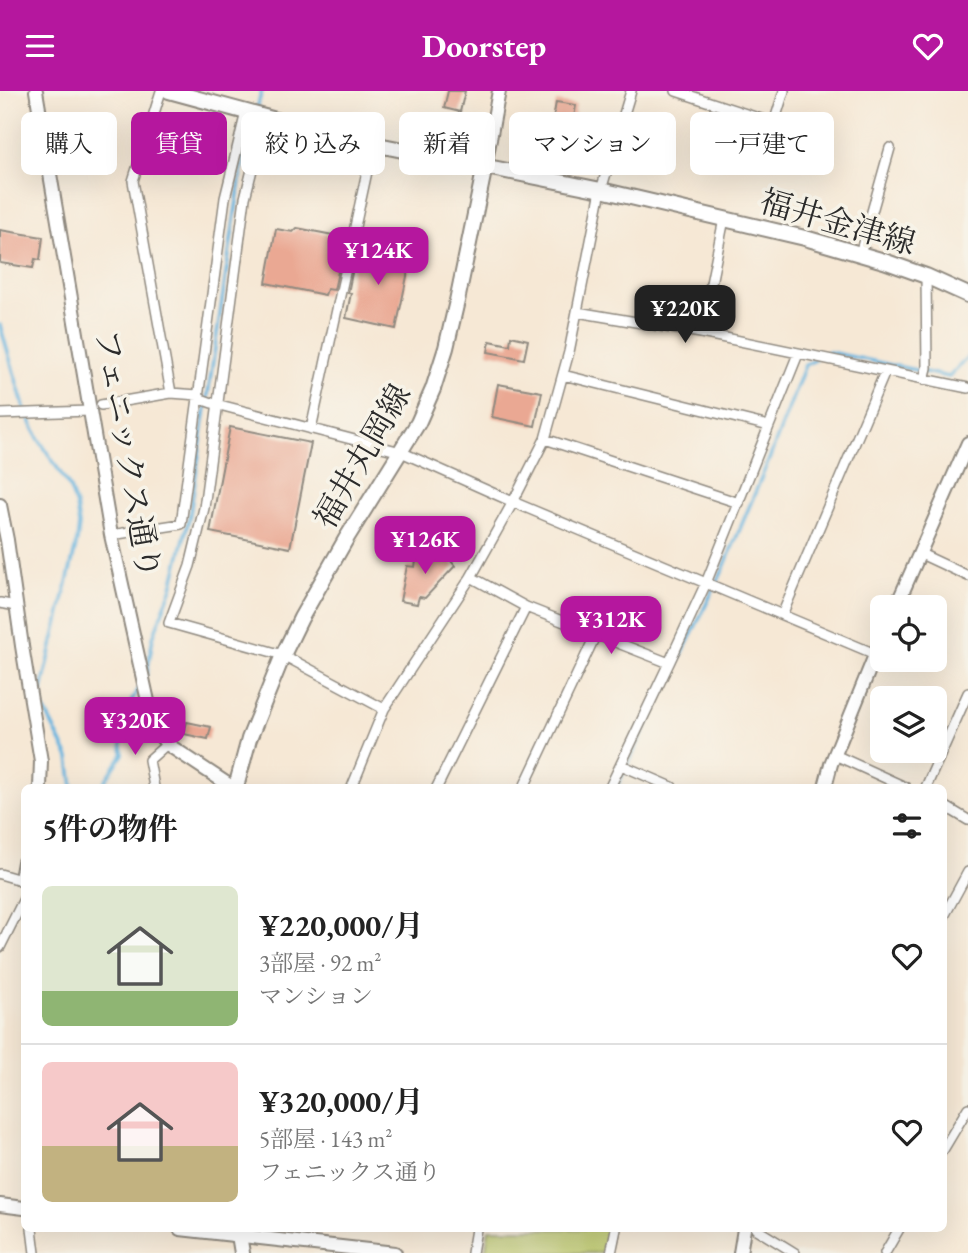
<!DOCTYPE html>
<html lang="ja">
<meta charset="utf-8">
<style>
body{margin:0;font-family:"EB Garamond","Noto Serif JP",serif;background:#f6f6f6;color:#222;height:100vh;display:flex;flex-direction:column;font-size:26px;white-space:nowrap}
*{box-sizing:border-box;margin:0}
p{font-size:23px;color:#767676}
.icon{flex:none;width:38px;height:38px;fill:none;stroke:currentColor;stroke-width:2;stroke-linecap:round;stroke-linejoin:round}
.map{position:relative;flex:1;overflow:hidden}
.drawer{position:absolute;left:21px;top:693px;width:926px;height:448px;display:flex;flex-direction:column;background:#fff;border-radius:10px;box-shadow:0 7px 28px #0002}
.drawer>*{flex:none}
.guide{position:absolute;left:21px;top:21px;width:928px;height:63px;display:flex;gap:14px}
.controls{position:absolute;left:870px;top:504px;display:grid;gap:14px}
.controls a{display:grid;place-items:center;width:77px;height:77px;border-radius:10px;background:#fff;box-shadow:0 7px 28px #0002;font-size:35px}
.price{position:absolute;translate:-50% -60px;padding:0 16px;border-radius:14px;background:#b5179e;color:#fff;font-size:23px;line-height:46px;filter:drop-shadow(0 2px 4px #0008)}
.price::after{content:'';position:absolute;left:50%;top:42px;width:21px;height:16px;margin-left:-10px;background:inherit;clip-path:polygon(0 0,100% 0,50% 100%)}
.price.on{background:#222;color:#fff}
ul{padding:0;list-style:none}
li{display:flex;align-items:center;gap:21px;height:175px;padding:0 21px}
li+li{border-top:2px solid #e0e0e0}
li span{display:grid;place-items:center;flex:none;width:196px;height:140px;border-radius:10px;color:#555}
li>.icon{margin-inline-start:auto}
span .icon{width:84px;height:84px;fill:#fffc;stroke-width:1}
li b{font-size:30px}
h2{display:flex;justify-content:space-between;align-items:center;height:84px;padding:0 21px;font-size:30px}
.tag{padding:0 24px;border-radius:10px;background:#fff;box-shadow:0 7px 28px #0002;font-size:24px;line-height:63px}
.tag.on{background:#b5179e;color:#fff}
header{display:flex;justify-content:space-between;align-items:center;height:91px;padding:0 21px;background:#b5179e;color:#fff;font-size:32px;font-weight:700}
.map>svg:first-child{display:block}
</style>
<header><svg class="icon" aria-label="menu" viewBox="0 0 24 24"><path d="M4 6h16M4 12h16M4 18h16"/></svg>Doorstep<svg class="icon" aria-label="heart" viewBox="0 0 24 24"><path d="M12 20l-8-8c-3-5 5-10 8-4 3-6 11-1 8 4z"/></svg></header>
<div class="map">
<svg width="968" height="1162" viewBox="0 0 968 1162">
<rect width="100%" height="100%" fill="#f7f3e8"/>
<filter id="ink" filterUnits="userSpaceOnUse"><feTurbulence type="fractalNoise" baseFrequency=".0143" numOctaves="2"/><feDisplacementMap in="SourceGraphic" scale="14" xChannelSelector="R" yChannelSelector="G"/><feConvolveMatrix kernelMatrix="1 2 1 2 8 2 1 2 1" color-interpolation-filters="sRGB"/></filter>
<filter id="wash" filterUnits="userSpaceOnUse"><feTurbulence type="fractalNoise" baseFrequency=".00686" numOctaves="4" result="noise"/><feDisplacementMap in="SourceGraphic" scale="28" xChannelSelector="R" yChannelSelector="G"/><feGaussianBlur stdDeviation="1.57" result="paint"/><feColorMatrix in="noise" values="0 0 0 0 0 0 0 0 0 0 0 0 0 0 0 0 0 1.4 0 .05"/><feComposite in="paint" operator="in"/></filter>
<g filter="url(#wash)">
<rect width="100%" height="100%" fill="#f6e8d5"/>
<path fill="#bac668" stroke="#72784a" stroke-width="2" d="M489,1138H605L611,1139L606,1162H485Z"/>
<g fill="none" stroke-linecap="round" stroke-linejoin="round">
<path stroke="#64b4df" stroke-width="3.5" d="M256,20L262,0
M0,234L24,316L38,347L69,395L76,415L79,434L77,450L44,589L41,605L43,616L69,667L73,696
M822,265L829,261L949,286L968,266
M147,583L153,546L172,496L190,423L244,63L254,28
M101,696L123,663L119,632L140,595
M617,696L722,481L770,366L805,274L815,269"/>
</g>
<g id="blocks">
<path fill="#eaa893" d="M448,0H465L460,21L444,17Z
M556,11L576,14L572,39L552,35Z
M297,137L343,146L345,149L334,199L327,198L325,204L266,192L276,138L293,141Z
M0,139L43,146L40,169L35,168L33,177L0,172Z
M361,155L411,166L396,238L346,227L351,202H348L355,167L358,171Z
M511,245L528,249L524,268L488,261L490,250L510,254Z
M498,293L542,301L535,335L492,326Z
M230,336L311,352L290,457L210,441Z
M418,458L447,465L455,475L425,507L419,506L417,513L400,510L407,475L415,476Z
M187,631L211,636L208,648L184,643Z"/>
</g>
</g>
<g filter="url(#ink)">
<use href="#blocks" fill-opacity="0" stroke="#908a80" stroke-width="2"/>
<g fill="none" stroke-linecap="round" stroke-linejoin="round">
<g stroke="#908a80" stroke-width="12">
<path id="street" d="M676,0L804,42
M265,26L245,107L204,417L190,475L169,532L283,564L384,618
M774,32L784,0
M860,163L890,57
M577,221L701,242L968,297
M701,242L724,128
M563,284L769,335
M924,289L927,277L926,185
M171,302L198,304L201,308L212,312L401,361L513,411L875,563
M101,314L171,302L133,90L161,0
M0,323L90,320
M311,338L373,53
M545,348L739,412
M111,444L181,433L225,107L246,21
M921,463L968,485
M471,486L526,516L669,572L610,696
M0,512L16,515
M782,524L885,281
M669,572L706,492L798,263
M835,664L905,696
M621,674L672,696
M154,696L149,669L167,653
M352,696L384,618L471,486L513,411L545,348L569,261L601,99L631,0
M437,696L526,516
M524,696L596,543
M926,696L968,602
M943,714L968,729
M0,783L24,790
M943,827L968,781
M0,856L24,808
M943,1059L968,1017
M32,1138L35,1162
M756,1138L795,1162
M472,1162L476,1138
M611,1162L616,1138
M885,1162L899,1138"/>
</g>
<g stroke="#908a80" stroke-width="16">
<path id="secondary" d="M36,0L111,444L154,637L167,653L232,696
M485,75L499,0
M0,414L7,449L22,555L41,670L40,696
M896,516L968,352
M825,696L831,673L882,547
M21,788L24,771
M0,1114L24,1117
M180,1138L395,1162
M740,1162L744,1138"/>
</g>
<g stroke="#908a80" stroke-width="18">
<path id="primary" d="M169,0L294,34L373,53L601,99L805,147L884,170L926,185L968,204
M236,696L249,648L283,564L301,527L346,448L418,332L433,298L446,257L457,210L485,75
M238,1138L242,1162"/>
</g>
<use href="#street" stroke="#fff" stroke-width="9"/>
<use href="#secondary" stroke="#fff" stroke-width="12"/>
<use href="#primary" stroke="#fff" stroke-width="14"/>
</g>
</g>
<g text-anchor="middle" stroke-width="7" stroke-linejoin="round" paint-order="stroke">
<g font-size="32" fill="#2b2b2b" stroke="#f7f3e8">
<text transform="translate(838 131) rotate(16)" y="11">福井金津線</text>
<text transform="translate(128 363) rotate(80)" y="11">フェニックス通り</text>
<text transform="translate(362 365) rotate(-60)" y="11">福井丸岡線</text>
</g>
</g>
</svg>
<div class="controls">
<a><svg class="icon" aria-label="locate" viewBox="0 0 24 24"><circle cx="12" cy="12" r="6"/><path d="M12 2v4M12 18v4M2 12h4M18 12h4"/></svg></a>
<a><svg class="icon" aria-label="layers" viewBox="0 0 24 24"><path d="M12 4l9 5-9 5-9-5zM3 14l9 5 9-5"/></svg></a>
</div>
<b class="price" style="left:378px;top:196px">¥124K</b>
<b class="price on" style="left:685px;top:254px">¥220K</b>
<b class="price" style="left:425px;top:485px">¥126K</b>
<b class="price" style="left:611px;top:565px">¥312K</b>
<b class="price" style="left:135px;top:666px">¥320K</b>
<div class="guide">
<a class="tag">購入</a>
<a class="tag on">賃貸</a>
<a class="tag">絞り込み</a>
<a class="tag">新着</a>
<a class="tag">マンション</a>
<a class="tag">一戸建て</a>
</div>
<section class="drawer">
<h2>5件の物件<svg class="icon" aria-label="filters" viewBox="0 0 24 24"><path d="M4 7h16M4 17h16"/><circle cx="9" cy="7" r="2"/><circle cx="15" cy="17" r="2"/></svg></h2>
<ul>
<li><span style="background:linear-gradient(#dfe7d0 75%,#8fb573 0)"><svg class="icon" aria-label="home" viewBox="0 0 24 24"><path d="M3 11l9-7 9 7M6 9v11h12V9"/></svg></span><div><b>¥220,000/月</b><p>3部屋 · 92 m²</p><p>マンション</p></div><svg class="icon" aria-label="heart" viewBox="0 0 24 24"><path d="M12 20l-8-8c-3-5 5-10 8-4 3-6 11-1 8 4z"/></svg></li>
<li><span style="background:linear-gradient(#f6c9c9 60%,#c2b280 0)"><svg class="icon" aria-label="home" viewBox="0 0 24 24"><path d="M3 11l9-7 9 7M6 9v11h12V9"/></svg></span><div><b>¥320,000/月</b><p>5部屋 · 143 m²</p><p>フェニックス通り</p></div><svg class="icon" aria-label="heart" viewBox="0 0 24 24"><path d="M12 20l-8-8c-3-5 5-10 8-4 3-6 11-1 8 4z"/></svg></li>
</ul>
</section>
</div>
